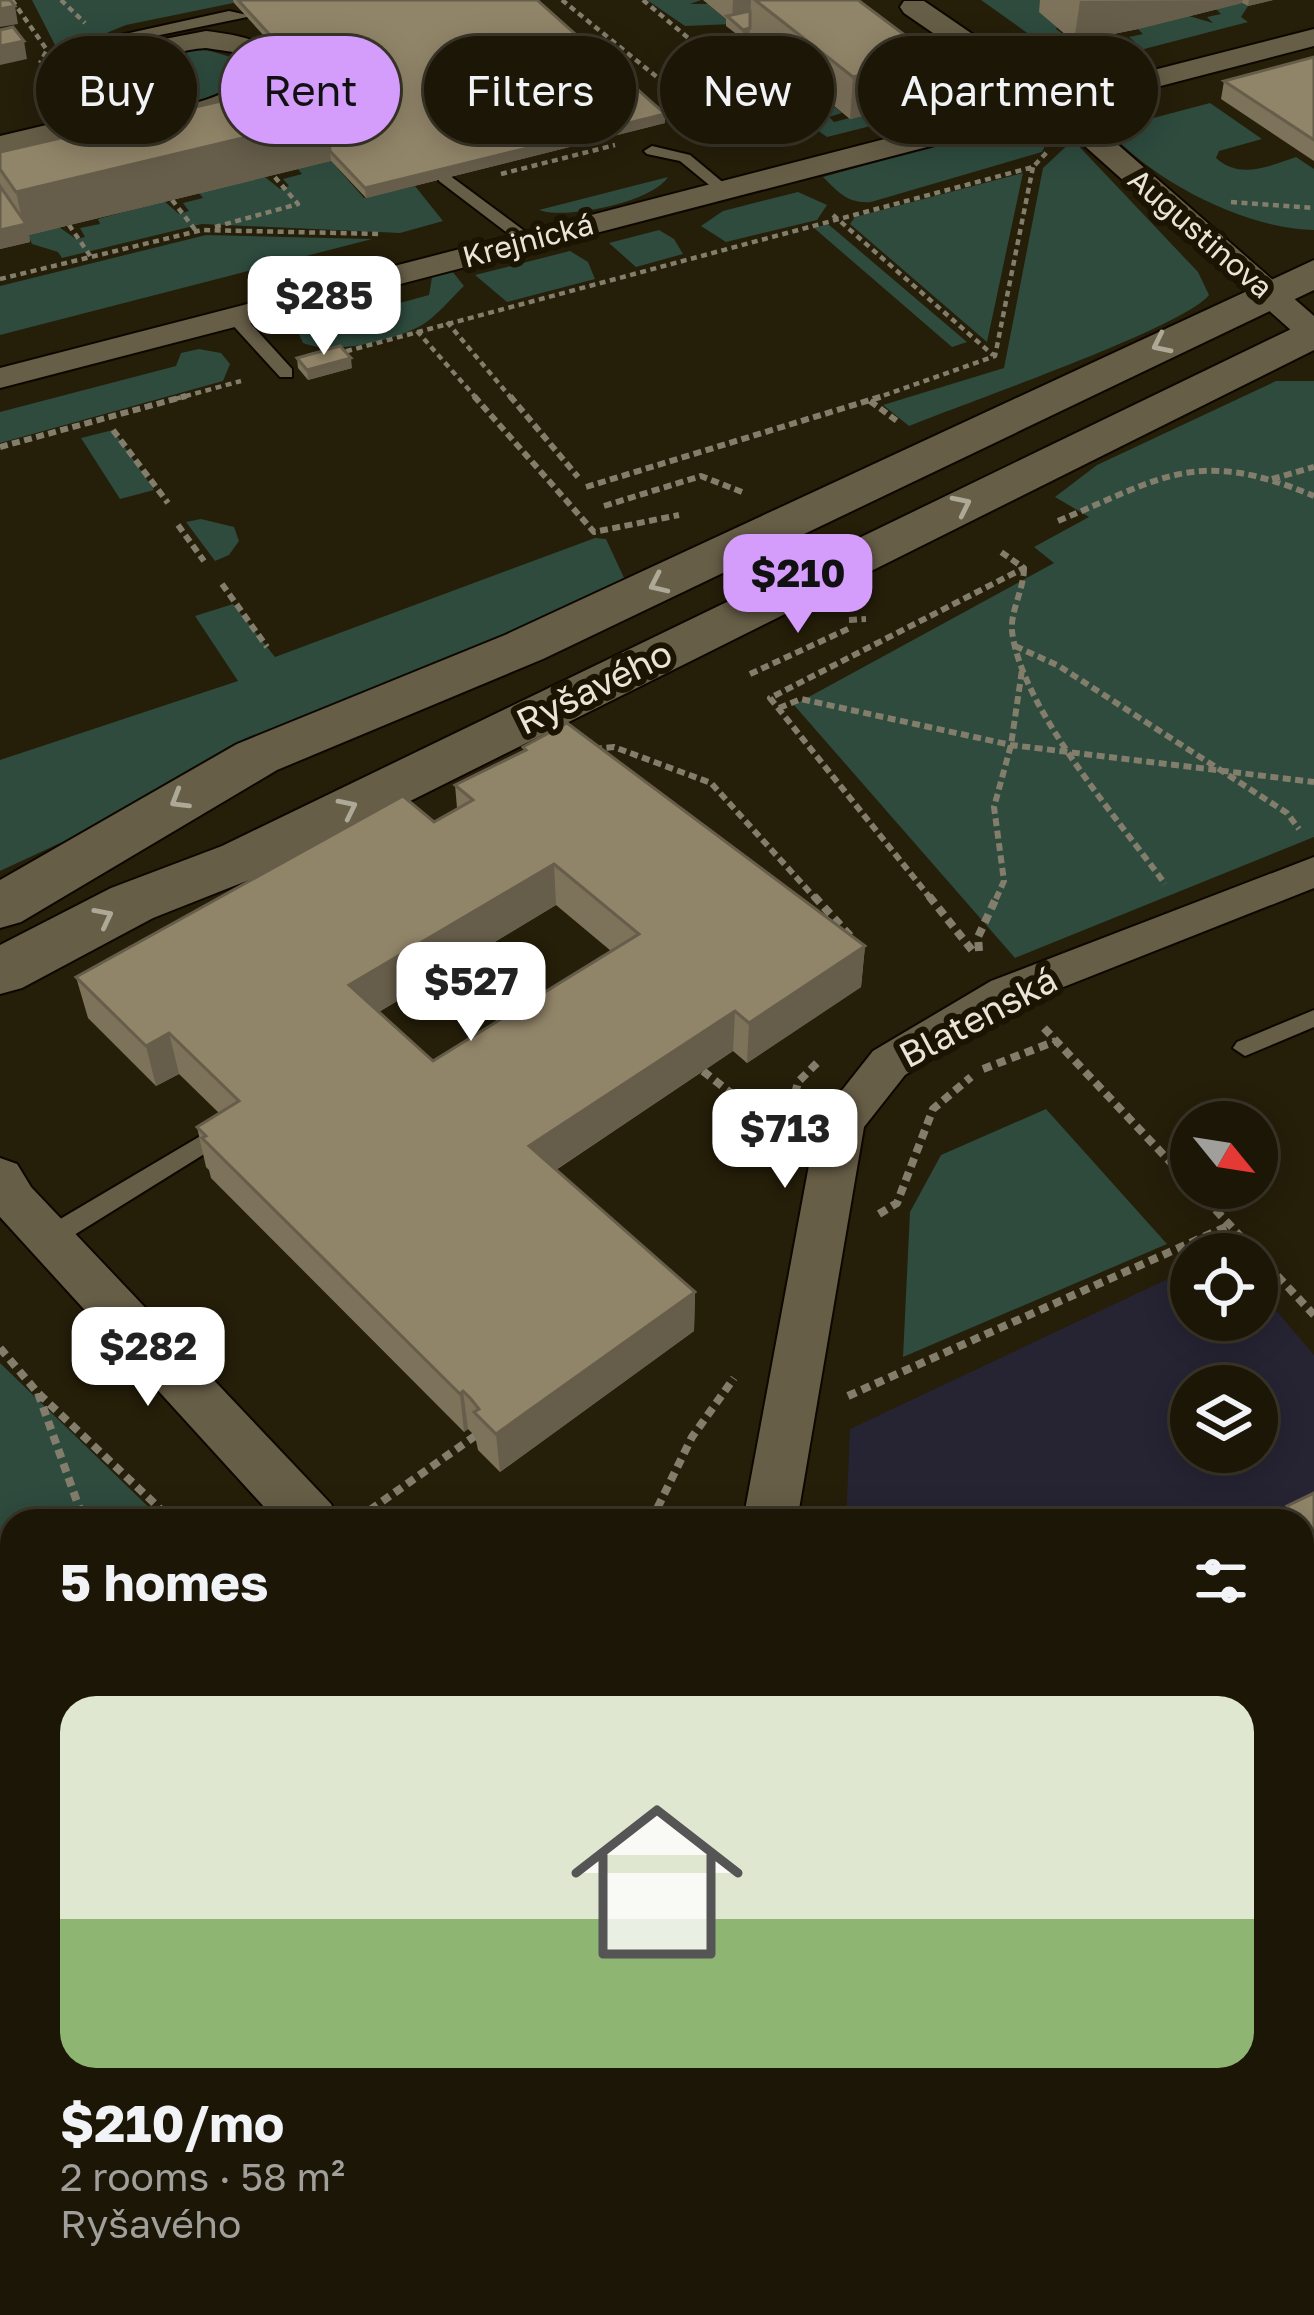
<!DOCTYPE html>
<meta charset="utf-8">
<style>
body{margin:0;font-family:"Golos Text",sans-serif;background:#292315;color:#f1f3f6;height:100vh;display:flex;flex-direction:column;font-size:45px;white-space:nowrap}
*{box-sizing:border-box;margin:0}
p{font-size:39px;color:#a09f9b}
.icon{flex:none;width:66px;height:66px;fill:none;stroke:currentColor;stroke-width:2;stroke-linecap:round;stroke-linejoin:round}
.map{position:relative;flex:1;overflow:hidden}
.sheet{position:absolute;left:0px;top:1509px;width:1314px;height:807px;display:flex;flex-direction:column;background:#1c1607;border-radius:36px 36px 0 0;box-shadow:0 6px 30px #0003,0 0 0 3px #3a3528}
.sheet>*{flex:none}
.hud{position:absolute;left:36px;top:36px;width:1242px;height:108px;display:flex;gap:24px}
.needle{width:78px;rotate:120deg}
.buttons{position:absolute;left:1170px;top:1101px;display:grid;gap:24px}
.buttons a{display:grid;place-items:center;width:108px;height:108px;border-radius:50%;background:#1c1607;box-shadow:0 6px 30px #0003,0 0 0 3px #3a3528;font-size:60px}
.price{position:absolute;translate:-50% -102px;padding:0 27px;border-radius:24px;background:#fff;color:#222;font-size:39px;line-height:78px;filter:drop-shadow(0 3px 6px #0008)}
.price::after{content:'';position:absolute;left:50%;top:72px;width:36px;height:27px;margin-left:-18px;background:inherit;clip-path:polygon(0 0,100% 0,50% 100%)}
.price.on{background:#d49cfb;color:#111}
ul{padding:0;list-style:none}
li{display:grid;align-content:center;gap:24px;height:636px;padding:0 60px}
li+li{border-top:3px solid #3a3528}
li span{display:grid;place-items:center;height:372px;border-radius:36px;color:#555}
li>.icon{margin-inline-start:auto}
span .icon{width:216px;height:216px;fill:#fffc;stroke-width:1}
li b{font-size:51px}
h2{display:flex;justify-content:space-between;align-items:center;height:144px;padding:0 60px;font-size:51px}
.pill{padding:0 42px;border-radius:54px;background:#1c1607;box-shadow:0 6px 30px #0003,0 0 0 3px #3a3528;font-size:42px;line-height:108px}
.pill.on{background:#d49cfb;color:#111}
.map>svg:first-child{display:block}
</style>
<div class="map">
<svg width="1314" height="2315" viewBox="0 0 1314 2315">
<rect width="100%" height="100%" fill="#251e09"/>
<path fill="#262333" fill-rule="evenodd" d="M1191,1268V1320H1257V1288L1314,1355V2093L1302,2102V1521H846L850,1429ZM1191,1386H1257V1452H1191Z
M1077,2304H1256L1255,2315H1084Z"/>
<path fill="#2e4b3e" d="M32,0H248L126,25L75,46L62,44L58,51Z
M647,0H701L690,4H708L732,24L685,26Z
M981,0H1071L1056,29L1074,42L1106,34L1128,45L1135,42L1129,37L1143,34L1138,29L1189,16L1213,23L1207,17L1221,14L1216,9L1242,3L1248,6L1241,17L1248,22L1075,67Z
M878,15L974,87L982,98L827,137L730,70L734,68L718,54L749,38L775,59L762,62L766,67L781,64L808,85L795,89L799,94L814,91L842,113L829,117L834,122L948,93L942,88L931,91L921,83Z
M200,48L241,60L246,70L243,80C214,101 133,122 99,110L101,102L151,57Z
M1210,103L1262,139L1219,151L1216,158C1240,180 1269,166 1296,157L1314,169V230C1246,229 1152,181 1108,130Z
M1010,125C1027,125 1038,126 1047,141L1042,152L871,202C848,204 838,192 823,177Z
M1073,140L1198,272L1209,295C1183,328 962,404 909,426L883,405L1004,368L1043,168Z
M331,161L364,198L415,186L443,221L400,233L202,224L62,258L58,252L32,244L28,235L59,227L76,239L85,237L80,228L100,224L98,219L164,201L179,214L189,211L183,203L203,198L199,193L265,177L280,189L289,186L283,179L302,174L298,169Z
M1023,173L987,342L850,224L855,217Z
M668,177C653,202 566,220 539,210Z
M798,192L827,205L817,220L726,242L701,226L723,211Z
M828,224L967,342L952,347L814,228Z
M659,230L674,239L683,254L636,267L609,243Z
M206,235L372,239L0,335V286Z
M570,251L588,262L595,279L507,302L475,275Z
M452,271L464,286C451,298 437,316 422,325C394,341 332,355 303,343L298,332L312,317L330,322L429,295L432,277Z
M199,349L221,353L230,364L223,381L0,443V412L176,366L181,353Z
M1276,381H1314V837L1015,958L794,705L1054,563L1034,547L1089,517L1055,497L1097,465Z
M113,430L154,490L120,499L81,438Z
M201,519L234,527L239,541L229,555L215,561L186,522Z
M595,538L606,539L625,580L0,871V760L238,681L195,616L233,604L275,657Z
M1046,1109L1167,1244L903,1357L910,1212L941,1155Z
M0,1363L163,1521H12V1578L0,1583Z
M1314,2093V2249L1307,2315H1255L1256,2304H1302V2102Z
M12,2232V2304H68L71,2315H0V2238Z
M114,2304H298L303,2315H117Z
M536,2304H700L705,2315H541Z"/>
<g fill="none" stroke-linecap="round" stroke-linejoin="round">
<g stroke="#0e0700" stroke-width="4">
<path id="lane" d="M229,11L252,16L126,42L111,58L104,92L92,89L97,57L116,36Z
M652,146L690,155L732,190L719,193L680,161L647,154L644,151Z
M439,175H449L534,238V244H522L439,181Z
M229,313H241L292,369V377H280L229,321Z
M1314,1010V1027L1245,1056L1233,1048L1237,1042Z
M214,1128L226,1137L222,1143L58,1245H40L37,1238L40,1231Z
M12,1637V1663L0,1668V1642Z
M12,1834V1864L0,1869V1838Z"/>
</g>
<g stroke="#0e0700" stroke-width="4">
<path id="street" d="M904,1H924L1060,94L1314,29V46L1076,108L1314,316V343L1302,340L1050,115L0,388V368L1032,101L904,13L900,7Z
M206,31C236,35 266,38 285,65L271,88L222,112L0,154V136L59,122L108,67L149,42ZM206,48L233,52L256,65C228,111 142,111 93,117C124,80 156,51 206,48Z
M1314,857V888L1023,1003L905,1075L864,1127L797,1521H743L817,1122L873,1051L991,981Z
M0,1158L17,1164L31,1187L331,1504L339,1521H277L0,1217Z
M12,2033V2097L0,2102V2038Z
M805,2304H903L907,2315H807Z"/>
</g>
<g stroke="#0e0700" stroke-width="4">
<path id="secondary" d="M1314,260V290L543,659L277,770L21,922L0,928V880L237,744L505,635Z
M1314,318V350L264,874L153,918L22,988L0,994V945L111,888L222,846Z"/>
</g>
<path stroke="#837d6b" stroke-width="4.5" stroke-dasharray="6 4.5" stroke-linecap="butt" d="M12,0L47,50L40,63
M61,0L85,23
M562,0L711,121L754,139
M643,0L799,131
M501,174L615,145
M172,200L197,232
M1231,202L1314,208
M833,215L993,355
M69,225L91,257
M215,227L298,204L273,175
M0,279L202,230L382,234
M447,322L512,399
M417,331L477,399
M336,354L1033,167L1049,150
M175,399L241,381
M874,399L995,356L1033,167"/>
<path stroke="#837d6b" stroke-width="6" stroke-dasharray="8 4.5" stroke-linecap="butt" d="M474,396L594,532L679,515
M510,396L578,477
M870,401L897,421
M113,430L168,503
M0,447L186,396
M1272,479L1314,467
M586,487L883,396
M604,506L701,476L742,492
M1058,521C1164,477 1197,447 1314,496
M178,525L204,561
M1024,568C1024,589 1010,612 1012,631C1021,708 1119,820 1165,884
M222,584L267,647
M849,620L866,619
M1015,646L1059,666L1287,813L1299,829
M750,674L850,628
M779,708L801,699L1011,745L1314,782
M594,749L614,747L711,783L816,899
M931,899L770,698L1024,568L1001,552
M996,899L1004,881L994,807L1011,745L1022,670"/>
<path stroke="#837d6b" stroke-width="8" stroke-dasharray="9 6" stroke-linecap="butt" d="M814,896L852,938
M929,896L975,954
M979,951L978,937L997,896
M1044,1028L1191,1184
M983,1069L1056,1041
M703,1071L746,1105
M795,1094L798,1082L821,1059
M1195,1188L1257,1254
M879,1214L897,1203L933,1109L971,1077
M1257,1254L1314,1315
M0,1348L37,1392L173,1521
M38,1393L84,1521
M848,1396L1230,1225
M380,1521L370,1510L475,1436
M651,1521L692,1437L734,1378"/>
<path stroke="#837d6b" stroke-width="9" stroke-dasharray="12 8" stroke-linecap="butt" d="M0,1759L12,1753
M0,2214L12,2208
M81,2304L84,2315
M718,2304L724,2315
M947,2304L953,2315"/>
<use href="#lane" fill="#675e47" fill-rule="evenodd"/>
<use href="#street" fill="#675e47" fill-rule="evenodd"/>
<use href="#secondary" fill="#675e47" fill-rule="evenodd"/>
</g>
<path fill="#7d725a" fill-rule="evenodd" d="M233,0H537L665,114V123L366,198L331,161L29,235L30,242L0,249V152L308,84L234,3Z
M703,0H858L934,57L931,99L850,119L749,37L743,39L726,26V19Z
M1040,0H1273L1248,6L1242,3L1138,29L1074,42L1039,12Z
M1314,57V161L1221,99L1224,81Z
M297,358L352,368L308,380L298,368Z
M523,747L865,946L861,987L747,1063L733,1051L556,1170L695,1292L694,1331L500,1472L478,1450L475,1436L468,1429L464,1432L211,1178L209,1170L206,1167L197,1127L219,1113L179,1074L156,1086L88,1018L76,977L434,822L457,808L455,785L524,751ZM556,905L611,951L433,1061L379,1012Z
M1314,1493V1665L1302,1671V1521H1288L1284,1515L1287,1506Z
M1314,2249V2315H1307Z"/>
<path fill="#665d4a" d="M733,0H751L750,20L732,21Z
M1243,0L1242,3L1138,29L1074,42L1080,1Z
M1249,0H1273L1248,6Z
M15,6L18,24L0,27V9Z
M750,28L749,37L743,39V30Z
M24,41L27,59L0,65V46Z
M934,57L931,99L850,119L853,77Z
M665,114V123L366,198L365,188Z
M327,118L331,161L29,235L30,242L0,249V230L23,224L16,192Z
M351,358L352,368L308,380L307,370Z
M554,864L556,905L355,1026L349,985Z
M865,946L861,987L747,1063L749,1023Z
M735,1011L733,1051L531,1186L529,1146Z
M169,1033L179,1074L156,1086L146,1046Z
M695,1292L694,1331L500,1472L496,1434Z
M463,1391L468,1429L464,1432L460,1394Z
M1314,1658V1665L1302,1671V1665Z"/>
<path fill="#918569" stroke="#665d4a" stroke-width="3" fill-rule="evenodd" d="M0,0H10L15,6L0,9Z
M238,0H537L665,114L365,188L330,151L327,118L297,87L314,83Z
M755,0H858L934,57L853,77Z
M750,11V28L743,30L727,16Z
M13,27L24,41L0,46V30Z
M1314,57V140L1224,81Z
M295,84L327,118L16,192L0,169V152Z
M0,186L26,224L0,230Z
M340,346L351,358L307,370L297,358Z
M567,723L865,946L749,1023L735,1011L529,1146L695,1292L496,1434L474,1412L479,1409L471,1399L463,1391L460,1394L202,1138L206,1136L197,1127L239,1101L169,1033L146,1046L76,977L403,796L434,822L473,800L455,785L526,750L523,747ZM554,864L639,934L433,1061L349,985Z
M1314,1493V1658L1302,1665V1529L1305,1528L1302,1521H1299L1287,1506Z
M122,1508L128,1521H96L95,1519Z
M298,2304H539L544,2315H303Z
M571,2306L575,2315H555Z"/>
<defs><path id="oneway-chevron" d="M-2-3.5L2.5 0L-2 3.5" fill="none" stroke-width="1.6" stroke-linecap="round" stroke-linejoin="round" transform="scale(3)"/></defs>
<g stroke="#aea896">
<use href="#oneway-chevron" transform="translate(1161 344) rotate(154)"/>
<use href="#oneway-chevron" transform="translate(962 505) rotate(-26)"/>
<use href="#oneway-chevron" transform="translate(658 584) rotate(155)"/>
<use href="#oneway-chevron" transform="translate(179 800) rotate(149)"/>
<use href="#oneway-chevron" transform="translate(348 808) rotate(-26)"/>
<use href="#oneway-chevron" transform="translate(104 917) rotate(-27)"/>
</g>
<g text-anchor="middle" stroke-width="12" stroke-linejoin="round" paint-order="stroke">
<g font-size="30" fill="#e9e4d7" stroke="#1c1402">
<text transform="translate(1200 234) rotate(41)" y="10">Augustinova</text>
<text transform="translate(528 241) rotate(-15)" y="10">Krejnická</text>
</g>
<g font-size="36" fill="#e9e4d7" stroke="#1c1402">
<text transform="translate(594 687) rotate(-26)" y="13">Ryšavého</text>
<text transform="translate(978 1017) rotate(-28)" y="13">Blatenská</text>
</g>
</g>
</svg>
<div class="buttons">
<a><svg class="needle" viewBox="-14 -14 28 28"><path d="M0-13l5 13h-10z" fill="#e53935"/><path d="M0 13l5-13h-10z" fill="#a09f9b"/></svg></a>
<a><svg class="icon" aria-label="locate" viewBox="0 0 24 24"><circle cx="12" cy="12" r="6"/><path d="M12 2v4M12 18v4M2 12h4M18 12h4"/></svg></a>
<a><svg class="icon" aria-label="layers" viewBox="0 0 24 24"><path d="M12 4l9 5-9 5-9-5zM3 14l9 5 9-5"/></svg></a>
</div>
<b class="price" style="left:324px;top:358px">$285</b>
<b class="price on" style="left:798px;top:636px">$210</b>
<b class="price" style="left:471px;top:1044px">$527</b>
<b class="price" style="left:785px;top:1191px">$713</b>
<b class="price" style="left:148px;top:1409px">$282</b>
<div class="hud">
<a class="pill">Buy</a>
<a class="pill on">Rent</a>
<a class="pill">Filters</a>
<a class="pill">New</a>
<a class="pill">Apartment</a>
</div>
<section class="sheet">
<h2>5 homes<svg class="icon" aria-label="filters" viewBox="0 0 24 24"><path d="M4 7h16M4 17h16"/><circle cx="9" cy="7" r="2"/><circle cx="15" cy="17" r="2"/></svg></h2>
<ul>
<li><span style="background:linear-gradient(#dfe7d0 60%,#8fb573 0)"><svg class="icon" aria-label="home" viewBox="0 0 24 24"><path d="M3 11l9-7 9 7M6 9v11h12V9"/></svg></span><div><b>$210/mo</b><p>2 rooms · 58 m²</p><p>Ryšavého</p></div></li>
</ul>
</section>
</div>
